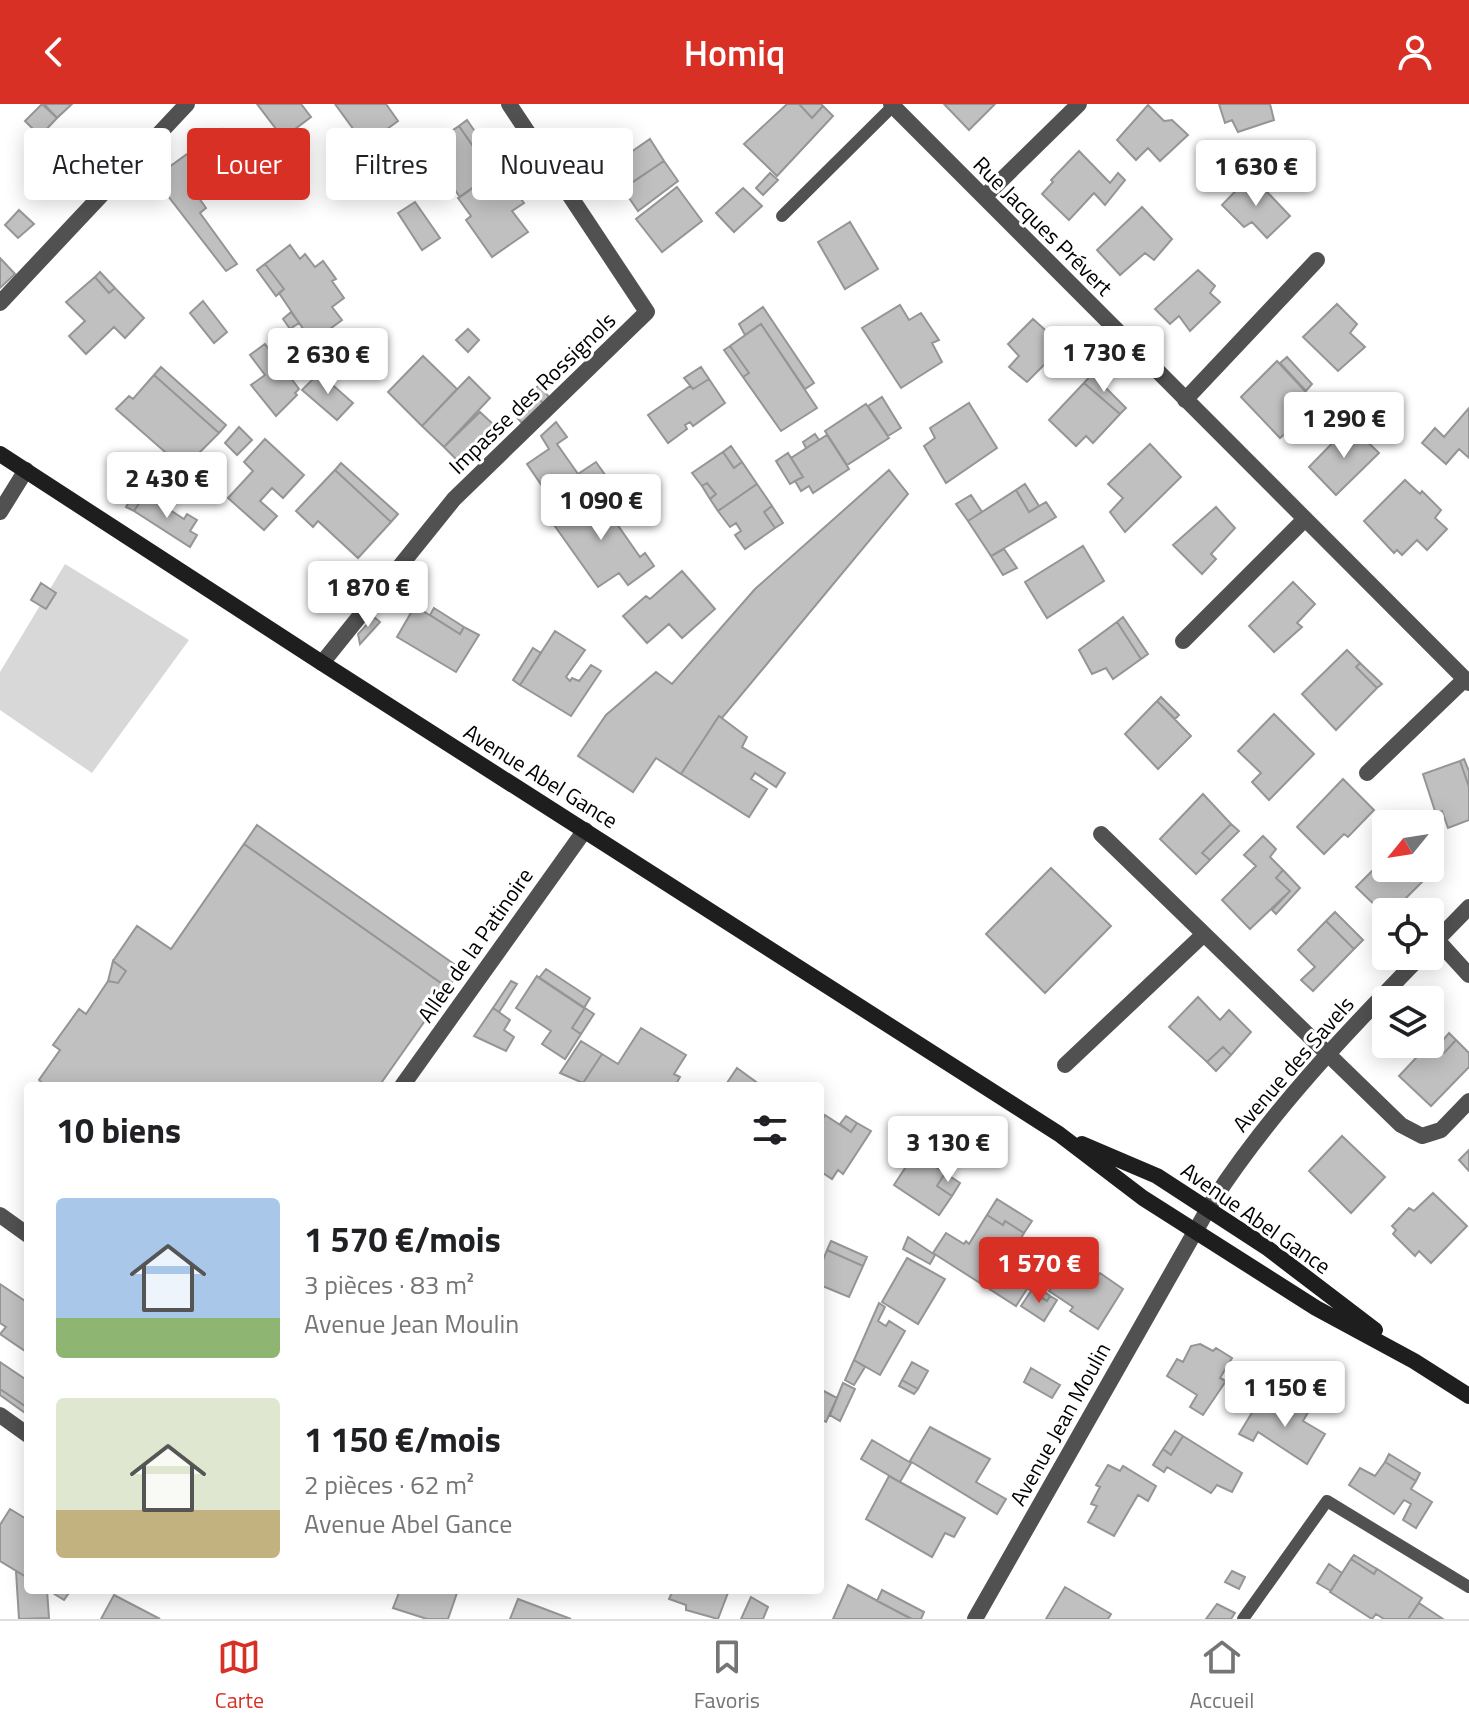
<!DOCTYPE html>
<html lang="fr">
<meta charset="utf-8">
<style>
body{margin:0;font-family:"Titillium Web",sans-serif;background:#f2f2f2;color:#202124;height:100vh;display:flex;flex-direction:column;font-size:30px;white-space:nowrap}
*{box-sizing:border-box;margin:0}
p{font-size:26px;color:#757577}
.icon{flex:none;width:44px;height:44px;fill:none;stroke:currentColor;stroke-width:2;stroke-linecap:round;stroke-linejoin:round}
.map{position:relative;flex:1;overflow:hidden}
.drawer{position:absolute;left:24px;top:978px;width:800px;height:512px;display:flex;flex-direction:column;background:#fff;border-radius:8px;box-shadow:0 4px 20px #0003}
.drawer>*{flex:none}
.guide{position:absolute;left:24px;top:24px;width:800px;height:72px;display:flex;gap:16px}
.needle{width:52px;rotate:240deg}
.controls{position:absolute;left:1372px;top:706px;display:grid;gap:16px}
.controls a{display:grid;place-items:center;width:72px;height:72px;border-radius:8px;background:#fff;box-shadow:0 4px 20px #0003;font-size:40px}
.price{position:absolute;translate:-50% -68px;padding:0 18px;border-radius:8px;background:#fff;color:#222;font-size:26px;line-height:52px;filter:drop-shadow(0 2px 4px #0008)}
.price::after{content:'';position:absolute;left:50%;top:48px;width:24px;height:18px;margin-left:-12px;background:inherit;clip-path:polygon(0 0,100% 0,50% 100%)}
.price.active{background:#d93025;color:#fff}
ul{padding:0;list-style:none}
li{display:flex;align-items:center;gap:24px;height:200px;padding:0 32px}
li span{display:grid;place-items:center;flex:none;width:224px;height:160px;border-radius:8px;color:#555}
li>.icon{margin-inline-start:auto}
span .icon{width:96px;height:96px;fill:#fffc;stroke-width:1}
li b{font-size:34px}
h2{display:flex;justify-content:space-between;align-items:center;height:96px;padding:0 32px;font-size:34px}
.tag{padding:0 28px;border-radius:8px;background:#fff;box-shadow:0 4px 20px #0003;font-size:28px;line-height:72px}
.tag.active{background:#d93025;color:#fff}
header{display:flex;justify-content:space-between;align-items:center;height:104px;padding:0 32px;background:#d93025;color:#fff;font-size:36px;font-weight:600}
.tabs{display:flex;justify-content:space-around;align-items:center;height:112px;border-top:2px solid #e0e0e0;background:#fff;font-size:22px;color:#757577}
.tabs a{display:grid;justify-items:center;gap:4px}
.tabs .active{color:#d93025}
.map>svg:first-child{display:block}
</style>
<header><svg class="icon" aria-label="back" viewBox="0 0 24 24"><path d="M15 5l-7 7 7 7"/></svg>Homiq<svg class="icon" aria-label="person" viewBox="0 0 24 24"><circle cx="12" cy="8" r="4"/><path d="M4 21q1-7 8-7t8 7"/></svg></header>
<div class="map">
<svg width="1469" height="1515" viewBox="0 0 1469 1515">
<rect width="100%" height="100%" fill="#fff"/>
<path fill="#d8d8d8" d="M65,460L189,536L92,669L0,606V568Z"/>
<path fill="#c0c0c0" stroke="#959595" stroke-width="2" d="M42,0L57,14L40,32L25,17Z
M44,0H72L57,14Z
M257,0H301L311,13L283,34Z
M335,0H386L398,17L365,41Z
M787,0H799L812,14L823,2L833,12L777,72L744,40Z
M799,0H821L823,2L812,14Z
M944,0H995L969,26Z
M1219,0H1270L1274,16L1238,28L1232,16L1225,19Z
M1148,1L1164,17L1172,16L1188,31L1160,57L1148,44L1136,56L1117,36Z
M467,16L485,42L477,48L459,22Z
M459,22L492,70L460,93L426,45Z
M222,25L239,48L229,54L212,32Z
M75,32L95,52L70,77L50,55Z
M212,32L229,54L239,48L248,61L199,94L206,104L200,109L237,160L226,167L154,74Z
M650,35L664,57L619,87L605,66Z
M1079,47L1110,79L1118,69L1125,76L1105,101L1094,89L1069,116L1042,90L1053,78L1051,76Z
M664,57L678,77L638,107L623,85Z
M499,65L524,99L512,107L528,128L492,153L466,116L471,112L458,94Z
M770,69L778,76L763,91L756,84Z
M1251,71L1290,112L1267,134L1252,118L1244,123L1222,101Z
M677,83L702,117L662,148L636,115Z
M743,84L762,102L734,128L716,109Z
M415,98L440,134L422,146L398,109Z
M1142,103L1172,135L1154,156L1145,149L1120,171L1097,146Z
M19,106L34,120L18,134L5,121Z
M850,118L878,165L845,185L818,138Z
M290,141L300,155L305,150L315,163L323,157L336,175L332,177L344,194L332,203L342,216L312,238L279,189L284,185L265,160Z
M0,154L15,170L0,184Z
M265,160L284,185L276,192L257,166Z
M1198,166L1215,182L1210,189L1220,198L1190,227L1179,212L1170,220L1155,205Z
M100,168L115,184L109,189L95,173Z
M95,173L109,189L115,184L144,214L125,234L114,223L86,250L69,232L85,217L66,198Z
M203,197L227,228L214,239L190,209Z
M1337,200L1357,220L1350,229L1365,243L1338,267L1303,233Z
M900,201L909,216L921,209L939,236L932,239L942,258L901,284L862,224Z
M763,203L814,279L805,285L761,220L745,231L739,220Z
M291,208L299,219L290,225L283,215Z
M1033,215L1063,242L1027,278L1009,263L1019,252L1008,240Z
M761,220L817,304L781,327L743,273L749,269L730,242Z
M468,225L479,236L468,248L456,236Z
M265,240L299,285L295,289L297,291L276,312L251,281L265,271L250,251Z
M730,242L749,269L743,273L724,246Z
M423,252L457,285L422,322L388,288Z
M1287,253L1312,280L1306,287L1280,259Z
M1277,257L1318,301L1280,334L1241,293Z
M161,263L226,321L219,329L154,271Z
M701,263L709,275L693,285L684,274Z
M319,269L353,299L337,316L302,286Z
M1092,270L1126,304L1120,310L1084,279Z
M154,271L219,329L198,350L203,355L189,369L116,305L129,292L133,295Z
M469,273L490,294L444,343L422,322Z
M709,275L725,299L693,322L690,318L685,321L687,325L668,339L648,311L690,282L693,285Z
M1084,279L1120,310L1093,339L1086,332L1076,342L1049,316Z
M539,281L549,293L543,299L532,288Z
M532,288L543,299L522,319L511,307Z
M882,293L901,324L888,332L868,302Z
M969,299L997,344L946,379L924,342L935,334L930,324Z
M866,300L889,334L847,361L825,327Z
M1469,304V354L1459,345L1446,360L1422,339L1435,324L1444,333Z
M480,308L495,322L460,359L444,343Z
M556,318L567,333L557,340L578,370L596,358L608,375L577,396L566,380L549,392L527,360L549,345L541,332Z
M1350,321L1379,349L1336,391L1309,363Z
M239,323L252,336L237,351L225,339Z
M815,330L819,336L806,344L803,338Z
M827,331L849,365L813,389L809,382L801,387L795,377L803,373L791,354Z
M265,335L304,371L283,394L272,384L260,397L277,412L264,426L228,394L253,367L244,358Z
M1150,340L1181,373L1125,428L1110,408L1123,394L1108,380Z
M731,342L742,358L734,364L723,348Z
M723,348L734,364L742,358L757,380L718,407L710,395L716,390L707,379L702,382L692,369Z
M788,349L803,373L790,380L776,357Z
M341,359L398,410L391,418L335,366Z
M335,366L391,418L358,454L318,417L313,423L296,407Z
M889,366L908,390L722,614L719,612L681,670L656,654L633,688L578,652L606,611L656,568L672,580L755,485Z
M1405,376L1420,390L1422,387L1441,406L1435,414L1447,425L1427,446L1417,436L1402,451L1397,446L1394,449L1364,417Z
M707,379L716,390L710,395L702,382Z
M757,380L772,402L764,408L775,424L745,445L735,431L741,427L736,419L730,423L718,407Z
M1025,380L1039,402L1029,408L1016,386Z
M598,382L600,384L552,418L550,415Z
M600,384L608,396L603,400L640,453L645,449L654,462L628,481L619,469L598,483L552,418Z
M137,385L145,390L134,407L126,403Z
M1016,386L1029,408L1046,398L1056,413L991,452L968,417Z
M145,390L184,415L187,410L197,416L190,427L197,431L190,443L134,407Z
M971,391L982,408L968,417L956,400Z
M772,402L783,419L775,424L764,408Z
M1216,403L1235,424L1211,450L1216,455L1202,470L1173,441Z
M1083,442L1104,477L1047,514L1025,478Z
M1004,445L1017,464L1003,471L991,452Z
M682,467L715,505L682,534L669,520L647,539L623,512L646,492L650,495Z
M1293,478L1315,500L1297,519L1302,523L1274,548L1249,522Z
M41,479L56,489L46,505L31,496Z
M415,502L460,530L464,523L479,531L456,568L397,533Z
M434,504L464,523L460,530L430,511Z
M374,513L380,518L360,540L358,530Z
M1123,513L1148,550L1141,555L1117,518Z
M1117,518L1141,555L1113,575L1106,564L1092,570L1079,546Z
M555,527L585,546L566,573L570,577L572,574L579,577L591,561L601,567L571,612L520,581Z
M533,544L541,549L520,581L513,576Z
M1347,546L1360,559L1356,563L1377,584L1336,626L1302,590Z
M1360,559L1382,580L1377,584L1356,563Z
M1161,593L1179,611L1175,615L1157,597Z
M1157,597L1191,632L1158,665L1125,630Z
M1274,610L1314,650L1269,696L1252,678L1261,669L1238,647Z
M719,612L747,633L742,643L785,669L776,683L755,669L751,675L767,685L749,713L681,670Z
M1464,655L1469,667V683L1460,657Z
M1460,657L1469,683V716L1448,724L1442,707L1436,710L1423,670Z
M1343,675L1374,706L1348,733L1344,730L1324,750L1297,723Z
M1203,690L1231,720L1202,749L1210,756L1196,770L1160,735Z
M1231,720L1239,727L1210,756L1202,749Z
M257,721L461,865L448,884L244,740Z
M1263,732L1276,745L1270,753L1283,766L1276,774L1290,787L1250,825L1222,796L1256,762L1244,751Z
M244,740L448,884L379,982H45L39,976L60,946L53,941L79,905L86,910L108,877L118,879L126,867L113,857L137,822L171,845Z
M1386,753V764H1424L1430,770L1392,808H1386V812L1356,783Z
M1051,764L1111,822L1045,889L986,830Z
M1283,766L1300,784L1276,810L1272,806L1290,787L1276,774Z
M1335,808L1363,836L1354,845L1326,817Z
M1326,817L1354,845L1313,887L1301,876L1315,863L1298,846Z
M113,857L126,867L118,879L108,877Z
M546,865L590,894L584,904L539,874Z
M537,872L585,904L572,924L581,930L565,955L542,940L551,927L516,904Z
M511,877L517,880L499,908L493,904Z
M1198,893L1220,916L1229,906L1251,928L1231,951L1223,943L1207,958L1169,923Z
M493,904L510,916L504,926L514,933L506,947L474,932Z
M585,904L594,910L581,930L572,924Z
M641,924L686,951L674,970L680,973L675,982H590L583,979L602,950L618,960Z
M1449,929L1456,936L1444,949L1438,942Z
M1456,936L1469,949V963L1431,1002L1399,972L1432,937L1444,949Z
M581,937L602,950L583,979L560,969Z
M1223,943L1231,951L1216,967L1207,958Z
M737,964L759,980V982H725Z
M825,1011L851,1028L857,1019L871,1027L843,1070L838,1066L832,1075L820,1067L823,1057L820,1055V1020Z
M846,1012L857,1019L851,1028L840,1020Z
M1342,1032L1385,1073L1351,1109L1309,1067Z
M1469,1046V1067L1459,1056Z
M915,1049L945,1069L937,1082L952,1092L939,1111L894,1081Z
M945,1069L960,1079L952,1092L937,1082Z
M1433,1089L1467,1122L1431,1159L1419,1147L1415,1152L1393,1130L1396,1126L1392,1122L1409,1104L1414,1107Z
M997,1095L1032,1117L1024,1129L1005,1117L1003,1121L987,1111Z
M987,1111L1003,1121L1005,1117L1024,1129L1018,1139L1025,1143L1012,1165L1032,1177L1016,1202L933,1149L946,1129L964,1140L966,1137L969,1140Z
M908,1133L935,1151L930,1160L903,1145Z
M831,1137L867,1153L863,1162L827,1146Z
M827,1146L863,1162L849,1193L820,1181V1155L823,1156Z
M907,1154L945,1175L918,1220L882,1198Z
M1067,1158L1094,1176L1100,1169L1123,1185L1098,1225L1070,1207L1073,1203L1049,1187Z
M1039,1165L1049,1171L1041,1185L1050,1192L1047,1197L1027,1184Z
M0,1180L28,1199L26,1202L28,1204V1249L0,1230L6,1223L0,1219Z
M1031,1187L1047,1197L1050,1192L1057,1196L1044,1217L1021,1202Z
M879,1199L885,1203L878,1217L886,1222L889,1217L905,1227L880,1271L854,1256Z
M1200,1240L1213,1247L1216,1244L1232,1254L1220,1274L1226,1277L1203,1311L1190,1303L1197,1291L1167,1272L1177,1255L1183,1258L1191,1242Z
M854,1256L865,1263L854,1281L845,1276Z
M0,1258L28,1277V1304L0,1285Z
M912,1258L928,1267L918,1285L902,1276Z
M1031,1264L1060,1281L1052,1294L1024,1278Z
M902,1276L918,1285L914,1290L899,1282Z
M843,1279L855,1285L840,1317L830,1311Z
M0,1285L28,1304V1311L0,1291Z
M820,1285L837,1294L826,1318L820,1315Z
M1274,1285L1292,1294L1285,1306L1268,1295Z
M1292,1294L1310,1305L1303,1317L1325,1330L1307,1360L1258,1328L1253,1337L1239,1330L1256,1302L1261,1306L1268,1295L1285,1306Z
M930,1323L990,1355L976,1378L1006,1395L997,1410L910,1357Z
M1175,1327L1183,1332L1171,1351L1163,1345Z
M1183,1332L1242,1369L1232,1388L1217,1381L1211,1389L1167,1363L1164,1368L1153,1361L1163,1345L1171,1351Z
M872,1336L911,1359L900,1378L861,1355Z
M1389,1350L1420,1369L1416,1377L1385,1358Z
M1385,1358L1416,1377L1411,1385L1432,1398L1416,1424L1403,1416L1411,1400L1404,1396L1394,1410L1349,1381L1360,1364L1375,1372Z
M1108,1361L1120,1367L1123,1362L1156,1382L1148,1397L1138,1391L1114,1432L1088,1418L1097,1402L1091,1400L1100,1383L1096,1381Z
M889,1372L965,1414L954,1433L945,1429L932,1453L866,1415Z
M10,1405L28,1416V1474L0,1457V1421Z
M1354,1451L1377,1465L1374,1470L1351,1455Z
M1351,1455L1374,1470L1377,1465L1422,1494L1408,1515H1384L1376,1510L1372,1515L1330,1488Z
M1329,1460L1342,1469L1331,1487L1317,1479Z
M16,1467L28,1474V1486H47L49,1514L19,1515Z
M1232,1467L1245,1473L1239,1485L1225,1478Z
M848,1481L911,1515H833Z
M1065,1483L1111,1510L1108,1515H1046Z
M48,1486H71L64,1496Z
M400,1486H458L448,1515H427L393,1504Z
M673,1486H729L718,1515L686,1506V1501L669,1495Z
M882,1486L924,1508L921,1515H912L877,1497Z
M114,1491L160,1515H101Z
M751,1493L768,1503L763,1515H741Z
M518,1495L571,1515H510Z
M1419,1499L1443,1515H1408Z
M1217,1500L1235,1509L1231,1515H1206Z"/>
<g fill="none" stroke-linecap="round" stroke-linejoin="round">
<path stroke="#515151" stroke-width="12" d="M782,112L893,2
M1243,1515L1327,1397L1469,1483"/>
<path stroke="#515151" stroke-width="16" d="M891,0L1469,579
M984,93L1079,0
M0,199L187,0
M1185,296L1317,156
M0,408L26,366
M1183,537L1305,415
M322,559L454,395L647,208L509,0
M1367,669L1465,575
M1101,730L1401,1021L1422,1032L1441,1026L1469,997
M1437,836L1469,871
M1430,843L1469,803
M1065,961L1204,830
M402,982L585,726
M0,1111L28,1131
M0,1311L28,1331
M975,1515L1212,1098C1271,1007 1346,929 1421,852"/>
<path stroke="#1e1e1e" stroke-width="16" d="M0,350L322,559L1059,1030L1143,1094L1316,1204L1414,1257L1469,1292
M1082,1040L1157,1072L1266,1143L1375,1226"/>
</g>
<g text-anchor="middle" stroke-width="6" stroke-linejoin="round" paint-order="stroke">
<g font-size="22" fill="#000" stroke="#fff">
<text transform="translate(1043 122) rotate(45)" y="8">Rue Jacques Prévert</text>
<text transform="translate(532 289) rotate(-44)" y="8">Impasse des Rossignols</text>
<text transform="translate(541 672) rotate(32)" y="8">Avenue Abel Gance</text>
<text transform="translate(475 841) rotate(-55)" y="8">Allée de la Patinoire</text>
<text transform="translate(1293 960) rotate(-49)" y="8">Avenue des Savels</text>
<text transform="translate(1256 1114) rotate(35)" y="8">Avenue Abel Gance</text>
<text transform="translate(1060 1320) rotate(-61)" y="8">Avenue Jean Moulin</text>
</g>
</g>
</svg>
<div class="controls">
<a><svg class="needle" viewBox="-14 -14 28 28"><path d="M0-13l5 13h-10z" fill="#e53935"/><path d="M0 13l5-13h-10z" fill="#757577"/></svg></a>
<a><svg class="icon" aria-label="locate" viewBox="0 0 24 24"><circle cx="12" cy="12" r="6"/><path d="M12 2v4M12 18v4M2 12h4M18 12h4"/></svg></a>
<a><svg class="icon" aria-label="layers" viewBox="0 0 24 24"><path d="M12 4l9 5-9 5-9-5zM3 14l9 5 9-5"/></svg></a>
</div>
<b class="price" style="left:1256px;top:104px">1 630 €</b>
<b class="price" style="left:1104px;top:290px">1 730 €</b>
<b class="price" style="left:328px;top:292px">2 630 €</b>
<b class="price" style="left:1344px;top:356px">1 290 €</b>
<b class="price" style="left:167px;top:416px">2 430 €</b>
<b class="price" style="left:601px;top:438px">1 090 €</b>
<b class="price" style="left:368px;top:525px">1 870 €</b>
<b class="price" style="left:948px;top:1080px">3 130 €</b>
<b class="price active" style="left:1039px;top:1201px">1 570 €</b>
<b class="price" style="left:1285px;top:1325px">1 150 €</b>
<div class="guide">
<a class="tag">Acheter</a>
<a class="tag active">Louer</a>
<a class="tag">Filtres</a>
<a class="tag">Nouveau</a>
</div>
<section class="drawer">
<h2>10 biens<svg class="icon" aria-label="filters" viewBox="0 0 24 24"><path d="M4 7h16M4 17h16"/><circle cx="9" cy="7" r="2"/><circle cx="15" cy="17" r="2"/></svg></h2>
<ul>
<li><span style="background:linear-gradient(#a9c7e8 75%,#8fb573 0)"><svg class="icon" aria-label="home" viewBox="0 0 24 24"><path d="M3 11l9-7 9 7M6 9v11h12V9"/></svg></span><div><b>1 570 €/mois</b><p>3 pièces · 83 m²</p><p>Avenue Jean Moulin</p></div></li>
<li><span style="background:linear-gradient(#dfe7d0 70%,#c2b280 0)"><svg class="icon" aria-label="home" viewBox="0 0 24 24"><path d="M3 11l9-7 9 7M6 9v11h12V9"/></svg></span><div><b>1 150 €/mois</b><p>2 pièces · 62 m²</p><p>Avenue Abel Gance</p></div></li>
</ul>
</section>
</div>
<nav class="tabs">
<a class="active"><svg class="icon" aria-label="map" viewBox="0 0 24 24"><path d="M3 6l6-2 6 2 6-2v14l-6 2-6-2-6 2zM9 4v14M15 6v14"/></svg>Carte</a>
<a><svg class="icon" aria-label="saved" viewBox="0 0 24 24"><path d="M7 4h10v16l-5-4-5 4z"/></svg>Favoris</a>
<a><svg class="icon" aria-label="home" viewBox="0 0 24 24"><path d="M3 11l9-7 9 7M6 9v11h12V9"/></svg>Accueil</a>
</nav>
